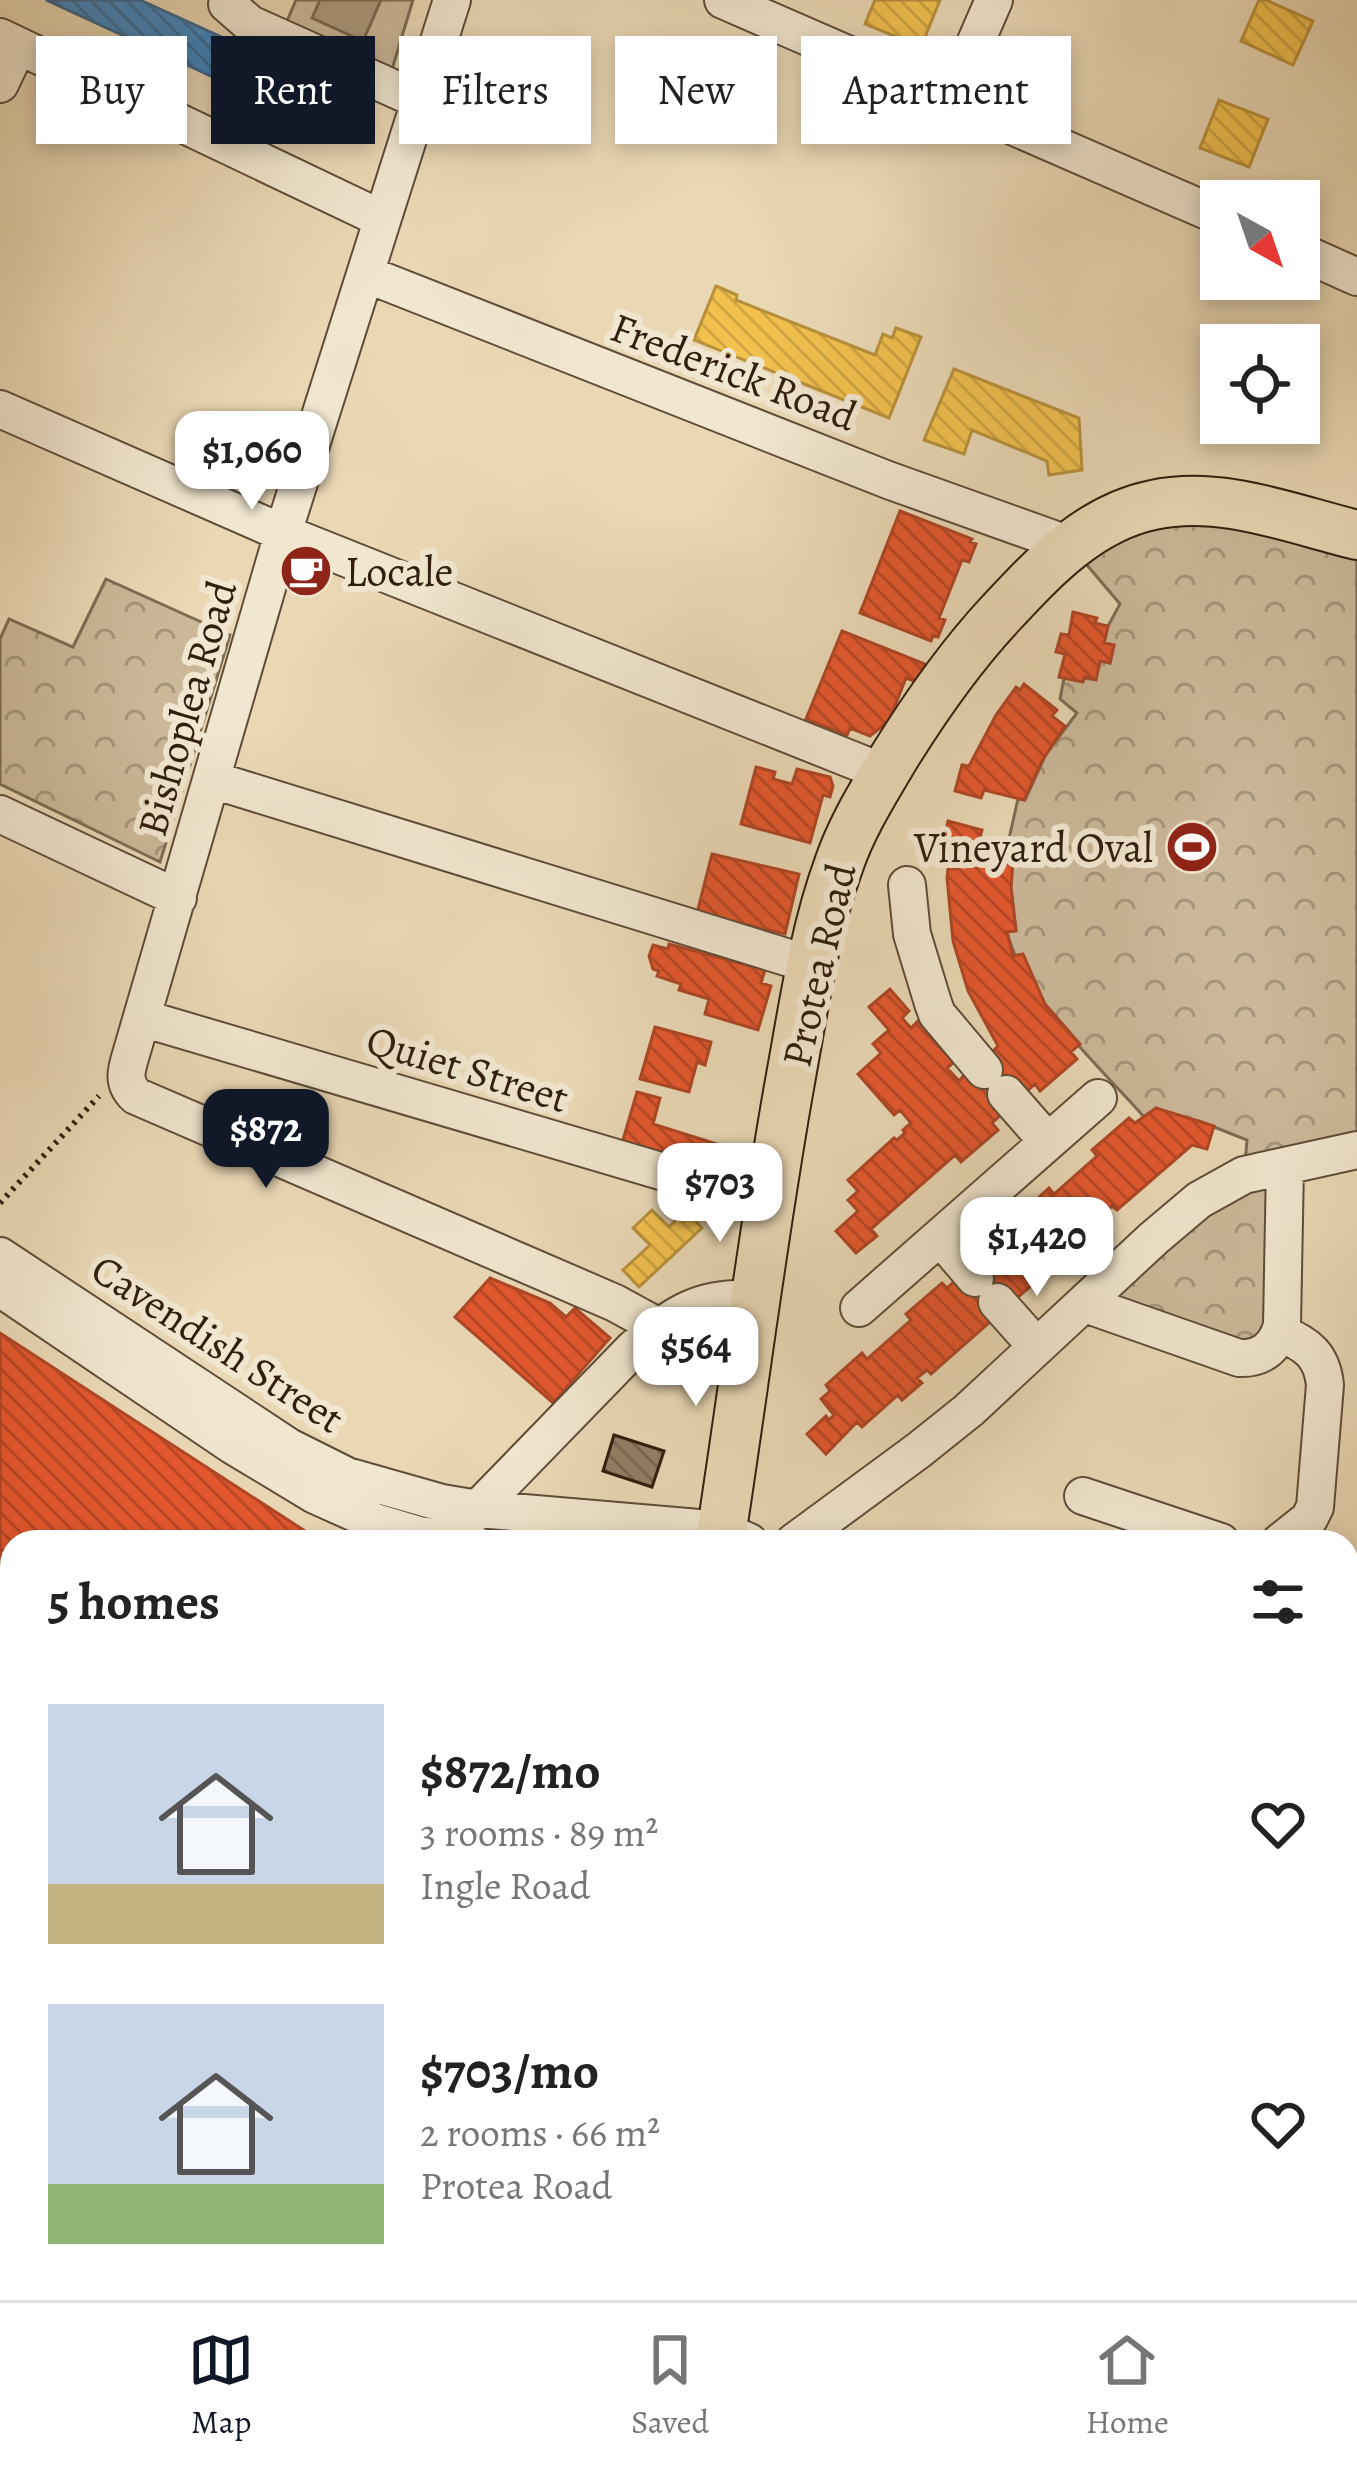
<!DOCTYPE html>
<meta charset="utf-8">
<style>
body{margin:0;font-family:Alegreya,serif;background:#f6f6f6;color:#222;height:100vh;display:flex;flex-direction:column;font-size:45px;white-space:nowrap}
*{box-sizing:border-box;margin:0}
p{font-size:39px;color:#767676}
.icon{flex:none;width:66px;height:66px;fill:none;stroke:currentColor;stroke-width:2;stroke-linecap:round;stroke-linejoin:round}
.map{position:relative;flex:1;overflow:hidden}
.sheet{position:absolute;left:0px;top:1530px;width:1359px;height:771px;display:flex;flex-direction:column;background:#fff;border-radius:36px 36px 0 0;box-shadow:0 6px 18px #0003}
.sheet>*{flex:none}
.guide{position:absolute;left:36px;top:36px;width:1287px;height:108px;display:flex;gap:24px}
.needle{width:78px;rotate:140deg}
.fabs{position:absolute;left:1200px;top:180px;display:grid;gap:24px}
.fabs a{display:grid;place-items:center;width:120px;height:120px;border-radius:0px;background:#fff;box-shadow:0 6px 18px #0003;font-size:60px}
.price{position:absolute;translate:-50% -102px;padding:0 27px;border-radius:24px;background:#fff;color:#222;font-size:39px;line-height:78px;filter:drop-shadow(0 3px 6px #0008)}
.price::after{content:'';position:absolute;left:50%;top:72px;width:36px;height:27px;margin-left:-18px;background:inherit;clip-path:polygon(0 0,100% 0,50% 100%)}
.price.selected{background:#111827;color:#fff}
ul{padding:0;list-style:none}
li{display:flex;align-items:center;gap:36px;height:300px;padding:0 48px}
li span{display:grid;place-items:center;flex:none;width:336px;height:240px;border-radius:0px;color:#555}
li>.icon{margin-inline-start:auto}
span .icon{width:144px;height:144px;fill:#fffc;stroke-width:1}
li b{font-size:51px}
h2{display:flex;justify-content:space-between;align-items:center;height:144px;padding:0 48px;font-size:51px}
.chip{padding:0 42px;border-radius:0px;background:#fff;box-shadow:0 6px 18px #0003;font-size:42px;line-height:108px}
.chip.selected{background:#111827;color:#fff}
.dock{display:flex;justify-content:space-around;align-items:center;height:168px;border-top:3px solid #e0e0e0;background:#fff;font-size:33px;color:#767676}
.dock a{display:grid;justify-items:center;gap:6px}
.dock .selected{color:#111827}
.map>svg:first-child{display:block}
</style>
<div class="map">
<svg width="1357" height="2300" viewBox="0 0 1357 2300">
<defs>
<pattern id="forest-crowns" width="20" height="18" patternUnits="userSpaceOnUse" patternTransform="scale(3)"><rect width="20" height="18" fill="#cbb899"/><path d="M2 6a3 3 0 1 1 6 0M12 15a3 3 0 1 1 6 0" fill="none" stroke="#a5957b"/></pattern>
<pattern id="homes-back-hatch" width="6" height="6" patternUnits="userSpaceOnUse" patternTransform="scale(3)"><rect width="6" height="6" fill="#f2c14e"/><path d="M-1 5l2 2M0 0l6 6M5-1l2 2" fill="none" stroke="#d0a543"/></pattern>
<pattern id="shops-back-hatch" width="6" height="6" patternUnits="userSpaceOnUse" patternTransform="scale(3)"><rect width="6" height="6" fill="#e4572e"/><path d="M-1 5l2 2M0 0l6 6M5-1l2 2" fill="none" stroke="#b94726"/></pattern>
<pattern id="schools-back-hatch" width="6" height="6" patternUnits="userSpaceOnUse" patternTransform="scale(3)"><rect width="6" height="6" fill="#3f88c5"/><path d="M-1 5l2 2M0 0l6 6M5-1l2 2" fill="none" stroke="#356f9e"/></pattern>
<pattern id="building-back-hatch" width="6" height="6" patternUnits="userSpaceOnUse" patternTransform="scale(3)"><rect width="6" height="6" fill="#917f65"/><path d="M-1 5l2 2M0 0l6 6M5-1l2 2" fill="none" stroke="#776752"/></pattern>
</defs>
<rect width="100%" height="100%" fill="#ead8b5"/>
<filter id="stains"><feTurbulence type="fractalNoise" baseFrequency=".00167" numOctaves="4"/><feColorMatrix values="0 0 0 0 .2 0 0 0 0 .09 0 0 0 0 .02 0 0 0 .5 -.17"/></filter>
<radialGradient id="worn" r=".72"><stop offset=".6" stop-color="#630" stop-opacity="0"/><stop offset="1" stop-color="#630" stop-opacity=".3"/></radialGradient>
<path fill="#cbb899" stroke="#7e6b54" stroke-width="3" d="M296,0H413L390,76L284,28Z"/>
<path fill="url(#forest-crowns)" stroke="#7e6b54" stroke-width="3" d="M1115,517L1357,535V1150L1285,1167L1270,1348L1085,1304L1244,1175L1247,1140L1199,1121L1182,1118H1145C1100,1067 1024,998 1007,932L1016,930L1011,888L1013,845L1008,843L1018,799L1025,800L1046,754L1077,713L1060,699L1064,678L1096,679L1100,661L1110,663L1114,646L1104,643L1108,626L1120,604L1070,545Z
M106,579L230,635L160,862L0,784V639L9,619L73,647Z"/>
<path fill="#ab997d" stroke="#7a6851" stroke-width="3" d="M320,0H381L363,41L312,18Z"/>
<path fill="url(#homes-back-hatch)" stroke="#b8903b" stroke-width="3" d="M875,0H940L921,47L865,24Z
M1259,0H1266L1313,21L1293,65L1241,41Z
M283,55L318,72L293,125L257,109Z
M1219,100L1268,119L1249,167L1200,148Z
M716,286L737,295L736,300L875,355L883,334L892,338L896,328L921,337L889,418L694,340Z
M954,369L1079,418L1082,470L1049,475L1047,461L972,430L964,454L924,440Z
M652,1210L669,1227L686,1210L702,1228L639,1287L623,1270L650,1245L633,1228Z
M213,2289H434L433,2293L482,2298V2289H557L556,2300H238L213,2295Z"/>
<path fill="url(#shops-back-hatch)" stroke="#ae4625" stroke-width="3" d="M900,511L972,539L970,542L976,544L969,562L962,560L939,618L945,620L938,637L933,635L931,641L860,613Z
M1073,612L1097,618L1095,623L1108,626L1104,643L1114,645L1110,663L1100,661L1096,680L1084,677L1083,682L1059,677L1065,654L1056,652L1061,634L1069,635Z
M842,631L925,664L917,682L906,678L889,721L870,736L850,728L847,735L806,719Z
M1024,684L1057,710L1052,716L1065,726L1042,761L1024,800L984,790L981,798L955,791L962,765L969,766L996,715L1016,687L1020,690Z
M756,767L775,772L773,779L792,784L797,769L830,777L833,786L830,797L823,795L810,843L741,824Z
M948,821L982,830L980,837L1014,845L1011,888L1016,931L1007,932L1013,956L1023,954L1045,1004L1080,1044L1071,1052L1077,1059L1040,1091L1035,1084L992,1123L998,1130L961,1162L955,1155L871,1229L877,1236L856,1253L836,1231L858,1211L848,1200L858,1191L848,1180L894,1138L897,1140L905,1133L903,1130L911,1123L900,1110L894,1115L858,1074L881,1053L873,1044L889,1030L869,1007L890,989L909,1011L902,1018L911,1028L918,1021L954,1062L947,1068L959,1081L965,1074L972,1081L998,1058L992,1052L998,1046L968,991L953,941L947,878L948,869H956L957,856L941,852Z
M712,854L799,874L785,934L697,913Z
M669,944L765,970L761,983L771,986L758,1030L705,1014L709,999L679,990L681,984L657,976L659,971L653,969L649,956L653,945L668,949Z
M655,1027L711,1042L705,1065L697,1062L689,1092L640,1079Z
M637,1092L660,1098L653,1124L742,1152L734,1183L620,1150Z
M1156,1108L1214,1126L1207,1149L1192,1145L1117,1210L1112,1206L1104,1213L1108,1218L931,1374L927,1370L917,1378L922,1383L902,1400L898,1395L862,1427L857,1422L826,1454L807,1434L826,1416L829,1420L834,1415L821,1399L830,1391L826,1385L862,1353L867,1359L911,1320L906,1314L942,1283L947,1288L957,1279L975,1278L989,1266L981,1258L1018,1226L1013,1221L1049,1188L1054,1194L1097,1156L1092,1150L1129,1118L1135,1123Z
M490,1278L550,1303L566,1317L575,1308L610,1338L553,1403L455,1317Z
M0,1333L305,1531L316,1542H12V1951L0,1964Z
M10,2184L12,2289H102L94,2300H0V2196Z
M699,2289H758L757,2300L698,2299Z"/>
<path fill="url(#schools-back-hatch)" stroke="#3b688e" stroke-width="3" d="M46,0H140L228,40L211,76Z
M335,78L362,91L344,128L317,116Z"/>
<path fill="url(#building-back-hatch)" stroke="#311e0f" stroke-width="3" d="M614,1435L664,1451L652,1487L603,1471Z"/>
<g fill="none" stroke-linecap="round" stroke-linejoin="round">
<g stroke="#5f4c38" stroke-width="40">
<path id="minor" d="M452,0L283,533L132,1051C127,1068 121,1082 136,1096L615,1303L659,1327
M723,0L1221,217
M227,4L250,24L419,100
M0,37L382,219
M0,84L18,46
M951,99L994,0
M1299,251L1357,277
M366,274L888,480L1070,545
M0,409L283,533L885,773
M213,780L812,965
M0,814L178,898
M907,885L912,934L933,1003L937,1014L984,1070
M142,1018L769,1203
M1006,1094L1048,1142
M940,1237L975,1278
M0,1256L289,1447L347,1476L442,1503L478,1509L722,1530L749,1542
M0,1288L232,1445L315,1495L375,1522L419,1535L472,1542
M997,1302L1037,1347
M1085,1304L1239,1358C1261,1359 1276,1348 1282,1325L1285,1166
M859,1308L1098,1098
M1280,1333C1307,1344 1322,1355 1325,1385L1315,1507L1309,1519L1280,1542
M1083,1496L1221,1542
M468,1519L634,1348C676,1313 699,1296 755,1299
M794,1542L919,1450L969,1410L1154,1238L1199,1200L1244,1175L1357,1150
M1347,1736L1357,1739
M1347,1918L1357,1890
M0,2010L12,1997
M1347,2093L1357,2097
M0,2131L12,2142
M142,2289L149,2300
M616,2293L666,2300
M806,2300L814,2289
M1033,2300L1037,2289
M1210,2300L1214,2289"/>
</g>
<g stroke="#311e0f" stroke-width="52">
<path id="major" d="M720,1542C744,1387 763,1231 791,1076C804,1005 814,932 839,864C852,826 873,793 893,759C925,707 959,658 1001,613C1043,568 1089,518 1153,505C1221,490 1291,519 1357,535
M615,2300L616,2289"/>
</g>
<path stroke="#311e0f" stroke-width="6" stroke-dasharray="3 6" stroke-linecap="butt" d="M0,1203L99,1096"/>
<use href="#minor" stroke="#f1e6cf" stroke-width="36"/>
<use href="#major" stroke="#ead8b5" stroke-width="48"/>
</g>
<defs>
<g id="cafe-disc" transform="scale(2.7)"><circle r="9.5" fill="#8f2418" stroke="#f1e6cf"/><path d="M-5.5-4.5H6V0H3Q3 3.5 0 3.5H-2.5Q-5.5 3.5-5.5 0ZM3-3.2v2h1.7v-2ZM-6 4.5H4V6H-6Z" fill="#fff"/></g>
<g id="stadium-disc" transform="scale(2.7)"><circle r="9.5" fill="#8f2418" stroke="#f1e6cf"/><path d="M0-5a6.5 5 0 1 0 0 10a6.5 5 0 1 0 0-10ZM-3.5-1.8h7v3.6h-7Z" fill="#fff"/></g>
</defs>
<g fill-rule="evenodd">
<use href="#cafe-disc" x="306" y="571"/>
<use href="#stadium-disc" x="1192" y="847"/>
</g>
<g text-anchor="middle" stroke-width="12" stroke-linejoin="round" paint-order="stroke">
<g font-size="42" fill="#311e0f" stroke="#f1e6cf">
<text transform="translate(734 371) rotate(21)" y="15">Frederick Road</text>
<text transform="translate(186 708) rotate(-74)" y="15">Bishoplea Road</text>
<text transform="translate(818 965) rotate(-77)" y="15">Protea Road</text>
<text transform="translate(468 1068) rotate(17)" y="15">Quiet Street</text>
<text transform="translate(218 1343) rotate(33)" y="15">Cavendish Street</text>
</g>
<g font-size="42" fill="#311e0f" stroke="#f1e6cf" text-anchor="start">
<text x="345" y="586">Locale</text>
<text x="1153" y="862" text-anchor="end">Vineyard Oval</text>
</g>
</g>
<rect width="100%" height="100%" filter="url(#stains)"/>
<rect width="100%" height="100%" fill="url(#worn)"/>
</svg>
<div class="fabs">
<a><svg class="needle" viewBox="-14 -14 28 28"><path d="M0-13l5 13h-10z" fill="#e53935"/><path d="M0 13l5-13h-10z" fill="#767676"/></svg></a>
<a><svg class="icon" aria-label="locate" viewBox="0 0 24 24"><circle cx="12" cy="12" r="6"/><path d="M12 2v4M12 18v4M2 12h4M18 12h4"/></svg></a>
</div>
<b class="price" style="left:252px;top:513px">$1,060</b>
<b class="price selected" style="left:266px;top:1191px">$872</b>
<b class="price" style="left:720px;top:1245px">$703</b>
<b class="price" style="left:1037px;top:1299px">$1,420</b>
<b class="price" style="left:696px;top:1409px">$564</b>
<div class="guide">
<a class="chip">Buy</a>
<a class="chip selected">Rent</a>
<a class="chip">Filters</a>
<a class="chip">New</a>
<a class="chip">Apartment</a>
</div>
<section class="sheet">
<h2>5 homes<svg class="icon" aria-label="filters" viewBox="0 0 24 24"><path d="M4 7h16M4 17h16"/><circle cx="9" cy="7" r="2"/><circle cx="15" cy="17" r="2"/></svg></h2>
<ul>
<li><span style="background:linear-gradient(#c9d6e8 75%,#c2b280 0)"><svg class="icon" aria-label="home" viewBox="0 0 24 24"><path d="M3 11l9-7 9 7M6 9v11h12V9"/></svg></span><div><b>$872/mo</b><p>3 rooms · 89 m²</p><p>Ingle Road</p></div><svg class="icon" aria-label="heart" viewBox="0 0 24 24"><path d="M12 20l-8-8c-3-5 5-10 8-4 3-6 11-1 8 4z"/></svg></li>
<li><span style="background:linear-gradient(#c9d6e8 75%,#8fb573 0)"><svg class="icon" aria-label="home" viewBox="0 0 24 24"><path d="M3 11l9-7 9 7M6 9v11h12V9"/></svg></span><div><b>$703/mo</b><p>2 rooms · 66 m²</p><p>Protea Road</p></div><svg class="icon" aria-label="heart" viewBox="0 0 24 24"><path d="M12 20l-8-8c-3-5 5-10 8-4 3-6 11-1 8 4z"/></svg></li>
</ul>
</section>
</div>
<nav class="dock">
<a class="selected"><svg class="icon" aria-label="map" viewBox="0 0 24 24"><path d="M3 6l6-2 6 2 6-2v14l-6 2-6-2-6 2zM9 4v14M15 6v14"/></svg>Map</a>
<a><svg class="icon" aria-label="saved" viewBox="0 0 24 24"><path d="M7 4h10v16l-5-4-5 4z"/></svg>Saved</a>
<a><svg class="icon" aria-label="home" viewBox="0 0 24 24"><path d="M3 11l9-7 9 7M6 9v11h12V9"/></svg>Home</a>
</nav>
